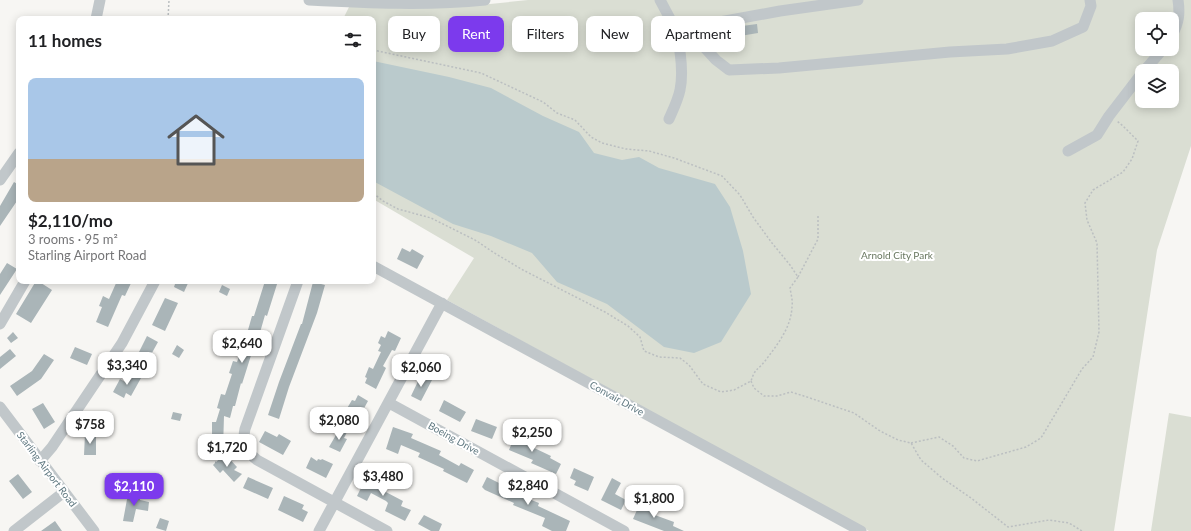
<!DOCTYPE html>
<meta charset="utf-8">
<style>
body{margin:0;font-family:Lato,sans-serif;background:#f2f2f2;color:#202124;height:100vh;display:flex;flex-direction:column;font-size:15px;white-space:nowrap}
*{box-sizing:border-box;margin:0}
p{font-size:13px;color:#757577}
.icon{flex:none;width:22px;height:22px;fill:none;stroke:currentColor;stroke-width:2;stroke-linecap:round;stroke-linejoin:round}
.map{position:relative;flex:1;overflow:hidden}
.details{position:absolute;left:16px;top:16px;width:360px;height:268px;display:flex;flex-direction:column;background:#fff;border-radius:8px;box-shadow:0 2px 10px #0003}
.details>*{flex:none}
.guide{position:absolute;left:388px;top:16px;width:380px;height:36px;display:flex;gap:8px}
.buttons{position:absolute;left:1135px;top:12px;display:grid;gap:8px}
.buttons a{display:grid;place-items:center;width:44px;height:44px;border-radius:8px;background:#fff;box-shadow:0 2px 10px #0003;font-size:20px}
.price{position:absolute;translate:-50% -34px;padding:0 9px;border-radius:8px;background:#fff;color:#222;font-size:13px;line-height:26px;filter:drop-shadow(0 1px 2px #0008)}
.price::after{content:'';position:absolute;left:50%;top:24px;width:12px;height:9px;margin-left:-6px;background:inherit;clip-path:polygon(0 0,100% 0,50% 100%)}
.price.current{background:#7c3aed;color:#fff}
ul{padding:0;list-style:none}
li{display:grid;align-content:center;gap:8px;height:212px;padding:0 12px}
li+li{border-top:1px solid #e0e0e0}
li span{display:grid;place-items:center;height:124px;border-radius:8px;color:#555}
li>.icon{margin-inline-start:auto}
span .icon{width:72px;height:72px;fill:#fffc;stroke-width:1}
li b{font-size:17px}
h2{display:flex;justify-content:space-between;align-items:center;height:48px;padding:0 12px;font-size:17px}
.chip{padding:0 14px;border-radius:8px;background:#fff;box-shadow:0 2px 10px #0003;font-size:14px;line-height:36px}
.chip.current{background:#7c3aed;color:#fff}
.map>svg:first-child{display:block}
</style>
<div class="map">
<svg width="1191" height="531" viewBox="0 0 1191 531">
<rect width="100%" height="100%" fill="#f7f6f3"/>
<path fill="#daded3" fill-rule="evenodd" d="M528,0H1191V146L1157,250L1114,531H869L447,300L474,258L373,199V19H343L349,7L480,5ZM1142,19H1172V49H1142ZM1142,71H1172V101H1142Z
M1169,413L1191,417V531H1151Z"/>
<path fill="#bacacc" d="M373,61L449,77L491,88L543,116L579,132L594,153L622,160L639,157L659,168L715,184L730,207L743,251L751,294L721,342L694,353L664,347L607,304L557,282L532,253L491,236L453,224L373,181Z"/>
<path fill="#aab5b8" d="M757,24L758,33L722,39L720,29Z
M14,182L19,185V198L0,226V206Z
M402,248L410,252L412,249L424,256L417,269L397,259Z
M7,263L17,269L0,295V274Z
M36,281H38L52,290L31,323L16,314Z
M117,281H132L125,296L122,295L108,327L96,322L102,307L99,306L103,296L109,299Z
M176,281H189L184,292L174,287Z
M265,281H278L267,316L265,315L255,350L253,349L242,384L241,383L235,406H233L230,418L224,416L223,449H212V422H216L220,409L217,408L221,394L225,395L232,374L229,373L233,361L237,362L241,351H242L252,316H254Z
M313,282L325,285L317,313L289,387L279,419L268,415L279,382L301,324H302Z
M222,285L230,289L227,296L219,292Z
M165,298L178,303L165,331L152,325Z
M388,331L401,338L395,351L392,350L383,366L386,368L376,389L365,383L367,378L365,377L369,367L373,369L381,352L378,351L381,345L378,343L381,336L385,338Z
M13,332L18,338L11,343L7,338Z
M147,336L158,342L148,360L138,354Z
M177,345L184,350L179,358L172,354Z
M75,347L92,354L87,365L70,358Z
M10,349L16,356L0,369V357Z
M44,354L54,360L41,379L17,396L10,386L32,371Z
M133,373L141,378L131,396L126,393L124,398L113,392L120,379L127,383Z
M421,375L432,380L421,401L411,396Z
M358,395L368,401L357,421L347,416L349,412L346,410L352,400L355,401Z
M444,400L466,412L460,422L439,411Z
M43,403L55,422L44,429L32,409Z
M322,411L332,415L327,425L318,420Z
M173,412L182,414L180,421L171,419Z
M476,419L497,427L492,439L471,431Z
M393,427L413,434L411,438L441,451L439,455L459,466L461,463L474,470L467,483L443,471L444,469L418,457L420,453L401,445L398,454L386,449Z
M340,428L347,432L344,438L347,439L340,452L329,447Z
M265,431L277,437L279,434L291,441L283,455L259,442Z
M510,432L522,436L521,439L529,442L528,445L551,456L550,458L561,464L556,474L531,463L533,460L509,450L511,445L505,443Z
M85,434H96V455H84Z
M225,454L237,467L234,470L242,474L234,482L223,470L220,473L213,465L215,463V461L216,462Z
M311,457L317,461L318,459L321,460L322,459L333,464L326,478L306,468Z
M574,468L594,477L588,491L574,485L576,481L570,478Z
M369,472L378,477L376,481L385,485L382,490L403,501L401,506L411,510L405,521L385,511L388,503L386,501L371,493L367,501L357,496Z
M18,474L32,492L23,499L9,481Z
M248,477L273,488L268,499L243,488Z
M487,477L507,487L506,490L539,503L538,506L570,521L566,531H552L542,526L545,518L513,505L514,503L485,490L482,487Z
M612,478L621,483L615,494L626,500L621,510L601,500Z
M128,494L140,496V500L149,502L148,511L136,509L133,522L123,521Z
M284,496L304,505L302,509L308,512L303,522L278,510Z
M640,503L654,509L652,514L674,522L673,526L684,531H664L633,519Z
M424,515L442,524L439,531H431L418,524Z
M160,518L169,521L166,531L156,528Z
M55,521L62,531H41Z"/>
<g fill="none" stroke-linecap="round" stroke-linejoin="round">
<path stroke="#bbbfc1" stroke-width="1.5" stroke-dasharray="2 2" stroke-linecap="butt" d="M168,19L169,0
M345,19L346,18
M373,50L481,73L543,102L557,113L575,120L591,137L602,143L626,149L649,151L674,158L722,176L740,195L753,217L772,243L790,265L798,277L790,288C791,294 793,301 792,307C791,328 777,345 765,361C758,370 755,368 751,381L734,390L721,392L703,384L689,365L680,358L659,357L644,351L640,337L628,326L605,312L523,270L496,254L475,240L431,218L398,209L383,201L373,193
M798,277L818,239V214
M751,381L754,388L764,396H777L791,392L807,397L854,413L880,431L898,440L911,443L921,460L942,478L971,498L1008,527L1049,520L1069,523L1082,531
M911,443L939,437L953,446L964,458L977,461L1026,447L1041,438L1082,369L1093,357L1099,332L1097,243L1087,220L1085,203L1093,190L1123,172L1132,159L1138,141L1123,126L1117,121"/>
<path stroke="#c1c7ca" stroke-width="11" d="M309,0C366,3 428,6 485,0
M660,0L676,30L780,11L858,0
M96,19L100,0
M697,27L705,48L716,60L729,70L779,68L950,52L1007,49L1052,41L1083,27L1091,6L1090,0
M1172,35C1179,23 1180,13 1178,0
M1144,71L1163,49
M669,119C673,110 678,100 680,90C684,71 680,48 676,30
M1068,151L1097,135L1109,116L1142,73
M0,180L19,153
M373,266L861,531
M298,281L245,429C242,442 247,452 257,460L387,531
M0,324L25,281
M389,403L624,531
M0,407L94,531
M40,461L52,447L122,343L155,281
M14,531L64,492
M319,531L442,303"/>
</g>
<g text-anchor="middle" stroke-width="4" stroke-linejoin="round" paint-order="stroke">
<g font-size="10" fill="#68775f" stroke="#fff">
<text x="897" y="259">Arnold City Park</text>
</g>
<g font-size="10" fill="#5f7880" stroke="#fff">
<text transform="translate(617 398) rotate(29)" y="4">Convair Drive</text>
<text transform="translate(454 438) rotate(29)" y="4">Boeing Drive</text>
<text transform="translate(47 469) rotate(53)" y="4">Starling Airport Road</text>
</g>
</g>
</svg>
<div class="buttons">
<a><svg class="icon" aria-label="locate" viewBox="0 0 24 24"><circle cx="12" cy="12" r="6"/><path d="M12 2v4M12 18v4M2 12h4M18 12h4"/></svg></a>
<a><svg class="icon" aria-label="layers" viewBox="0 0 24 24"><path d="M12 4l9 5-9 5-9-5zM3 14l9 5 9-5"/></svg></a>
</div>
<b class="price" style="left:242px;top:364px">$2,640</b>
<b class="price" style="left:127px;top:386px">$3,340</b>
<b class="price" style="left:421px;top:388px">$2,060</b>
<b class="price" style="left:339px;top:441px">$2,080</b>
<b class="price" style="left:90px;top:445px">$758</b>
<b class="price" style="left:532px;top:453px">$2,250</b>
<b class="price" style="left:227px;top:468px">$1,720</b>
<b class="price" style="left:383px;top:497px">$3,480</b>
<b class="price" style="left:528px;top:506px">$2,840</b>
<b class="price current" style="left:134px;top:507px">$2,110</b>
<b class="price" style="left:654px;top:519px">$1,800</b>
<div class="guide">
<a class="chip">Buy</a>
<a class="chip current">Rent</a>
<a class="chip">Filters</a>
<a class="chip">New</a>
<a class="chip">Apartment</a>
</div>
<section class="details">
<h2>11 homes<svg class="icon" aria-label="filters" viewBox="0 0 24 24"><path d="M4 7h16M4 17h16"/><circle cx="9" cy="7" r="2"/><circle cx="15" cy="17" r="2"/></svg></h2>
<ul>
<li><span style="background:linear-gradient(#a9c7e8 65%,#b9a48a 0)"><svg class="icon" aria-label="home" viewBox="0 0 24 24"><path d="M3 11l9-7 9 7M6 9v11h12V9"/></svg></span><div><b>$2,110/mo</b><p>3 rooms · 95 m²</p><p>Starling Airport Road</p></div></li>
</ul>
</section>
</div>
